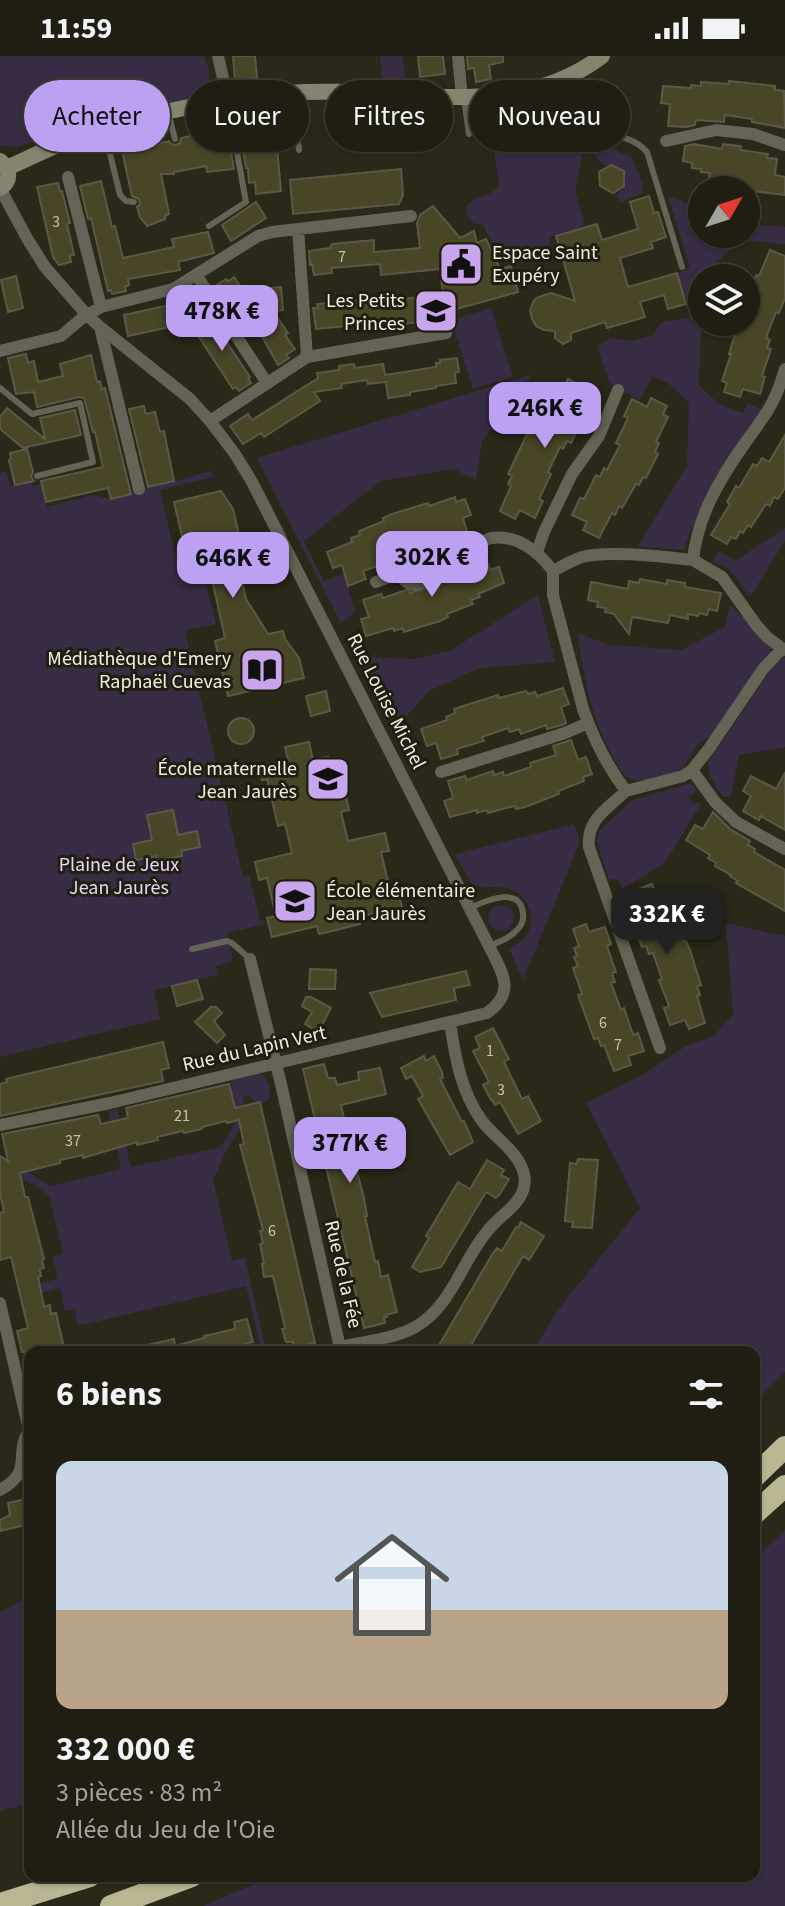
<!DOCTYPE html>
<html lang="fr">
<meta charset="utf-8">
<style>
body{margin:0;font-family:"Source Sans 3",sans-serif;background:#2d2b20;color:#f1f3f6;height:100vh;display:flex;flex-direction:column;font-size:30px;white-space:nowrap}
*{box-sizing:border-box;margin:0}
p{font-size:26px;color:#a2a29f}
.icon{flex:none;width:44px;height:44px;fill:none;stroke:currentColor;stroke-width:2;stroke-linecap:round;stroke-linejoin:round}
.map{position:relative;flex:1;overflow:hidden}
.details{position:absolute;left:24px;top:1290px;width:736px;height:536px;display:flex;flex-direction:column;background:#201e12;border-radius:16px;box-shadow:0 2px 6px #0004,0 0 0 2px #3d3c32}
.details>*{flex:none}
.guide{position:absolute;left:24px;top:24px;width:738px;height:72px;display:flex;gap:16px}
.needle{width:52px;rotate:51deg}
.tools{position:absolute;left:688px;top:120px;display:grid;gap:16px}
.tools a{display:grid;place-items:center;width:72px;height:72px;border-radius:50%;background:#201e12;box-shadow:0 2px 6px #0004,0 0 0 2px #3d3c32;font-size:40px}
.price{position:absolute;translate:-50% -68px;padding:0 18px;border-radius:16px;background:#bca0f2;color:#111;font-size:26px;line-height:52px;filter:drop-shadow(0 2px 4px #0008)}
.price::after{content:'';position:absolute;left:50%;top:48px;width:24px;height:18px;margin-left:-12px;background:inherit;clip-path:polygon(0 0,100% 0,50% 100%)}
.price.current{background:#222;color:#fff}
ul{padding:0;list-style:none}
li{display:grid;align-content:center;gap:16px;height:424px;padding:0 32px}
li span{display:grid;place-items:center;height:248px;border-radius:16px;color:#555}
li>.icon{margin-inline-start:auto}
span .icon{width:144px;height:144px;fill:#fffc;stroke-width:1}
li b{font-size:34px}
h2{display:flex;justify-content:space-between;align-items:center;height:96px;padding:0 32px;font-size:34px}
.tag{padding:0 28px;border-radius:36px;background:#201e12;box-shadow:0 2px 6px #0004,0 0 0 2px #3d3c32;font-size:28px;line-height:72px}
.tag.current{background:#bca0f2;color:#111}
.status{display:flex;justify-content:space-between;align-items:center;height:56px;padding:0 40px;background:#201e12;direction:ltr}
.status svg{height:22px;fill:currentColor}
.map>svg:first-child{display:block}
</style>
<div class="status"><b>11:59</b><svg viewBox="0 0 49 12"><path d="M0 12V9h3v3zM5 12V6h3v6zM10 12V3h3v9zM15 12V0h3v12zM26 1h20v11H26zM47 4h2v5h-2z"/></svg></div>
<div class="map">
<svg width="785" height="1850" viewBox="0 0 785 1850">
<rect width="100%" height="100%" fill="#2a2818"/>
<path fill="#382c45" d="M0,0H204C208,11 214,26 203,35C186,49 147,49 125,54C108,58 93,63 77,69C67,73 56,73 47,78C28,87 22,94 0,89Z
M380,0H403L406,30L383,27Z
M541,63C558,65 583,86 581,106C580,115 575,124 576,137C578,147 582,157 584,167L577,174L552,179L550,184L549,192L543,197L518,198L506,206H502L483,169L473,167L468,160L466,151C474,138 491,142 499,129L493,85C502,68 524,67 541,63Z
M601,91L614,93L633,103L642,126L643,137L621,146L616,140L624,130V115L611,109H604L595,99L596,93Z
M668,140L702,152V178H746V168L785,171V188L741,184L694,226L702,251V266H705L701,268L699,329L719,348L743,357L747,347L762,354L715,422L688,481L684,494L637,491L687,410L689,347L668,327L652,320L640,344L610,328L597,290L610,282L632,285L653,279L662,266L690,262L677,217L690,212Z
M491,252L513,321L473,333L451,264Z
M533,318L482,385L476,424L454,413L381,425L304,485L323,525L344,518L355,556L341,567L257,402Z
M6,415L10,430L32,425L33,430L41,428L47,451L93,439L111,443L211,415L214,421L160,434L181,524L204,520L216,568L185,575L243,821L249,820L260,864H263L264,868L227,877L233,905L216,910L217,919L154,934L160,963L0,1001V417Z
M785,472V485L750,541L729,513L713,505L719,495L735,505Z
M538,539L555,606L479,612L429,635L395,673L359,601L414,603L450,595Z
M730,549L772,591L769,598L710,680L699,687L683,711L678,715C666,718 648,726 635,724C624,723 619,711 614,703C592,663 583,622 578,577L609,589L681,594L725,571Z
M785,601V691L739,699L731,740L724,741C716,731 707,720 708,706L768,618L775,609Z
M691,727L697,735L688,741L694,748L699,745L701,748L665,807L622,833L618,823H609L598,790L597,784L599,775L632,744Z
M574,768L580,786L523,924L509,892C515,889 520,886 525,881C538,865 530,840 510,833C498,829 484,833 472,829L455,798Z
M488 862a13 13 0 1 1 26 0a13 13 0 1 1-26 0Z
M726,867L785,880V1316L754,1347V1296H533L556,1256L640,1152L586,1047L644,1018L686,990L714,980L733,958Z
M259,1017C269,1021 269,1031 270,1041L263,1048L252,1043L249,1039L244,1041L243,1046L245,1056L242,1071L228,1091L213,1124L232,1205L245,1202L266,1296H262L246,1230L78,1270L75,1253L65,1255L60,1232L20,1242L18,1233L58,1223L52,1201L63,1198L49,1139L8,1113L12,1107L51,1130L121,1113L108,1055L117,1053L131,1111L221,1091L237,1063L230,1025Z
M785,1474V1850H203L274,1820H754V1504Z
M30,1539V1747L0,1755V1557Z"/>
<path fill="#484627" stroke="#5a5946" stroke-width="2" d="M233,0H255L257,22L235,24Z
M418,0H443L445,18L420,21Z
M467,0H503V6L489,9L491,23L476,26L474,12L468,13Z
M729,25L775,30V34L784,35L785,72L752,66V63L725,59L724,66L696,64L695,69L686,71L668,70L670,48L661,47L663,30L691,32V29L701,30V26L729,28Z
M264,54L266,70L275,69L281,135L256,138L255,126L249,127L248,112H246L241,84L244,86L243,73L249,72L248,62L251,61V56Z
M223,73L227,76L234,113L207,116L206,110L174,116V118H161L169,158L165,160V163L147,170L140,161L137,151L140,148L139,143L132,140L122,95L169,85L171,88L176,89L180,87L181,82Z
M694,88L722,93L723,88L741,90L740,94L768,98L767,102L777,103L775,119L785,121V139L745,134L746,130L736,129V126L709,121L710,117L701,116V113L692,112V107L683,105L685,90Z
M611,109L624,115V130L613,137L600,130L599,116Z
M401,113L403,139L399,148L293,158L290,124Z
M101,125L112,171L115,170L123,202L174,191L172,183L208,176L214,197L178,206L180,214L128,223L129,229L125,231L126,235L112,238L111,234L108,235L91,162L88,163L80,130Z
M58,127L60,135H62L70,167L67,168L74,199L70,200L71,206L59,209L53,201L37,131Z
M649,140L654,157L658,156L666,181L651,186L653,192L620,202L628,231L677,217L686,248L668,253L664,239L640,246L645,261L607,272L605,266L571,277V284L563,288L555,282V275L544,274L536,270L532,263L530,254L534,244L539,241L551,237L575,245L556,180L597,168L602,184L638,173L630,146Z
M256,146L266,162L231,185L222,169Z
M433,150L460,182L474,175L477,187L486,183L500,213L511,210L518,236L420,263L421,266L390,269L389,266L316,273L313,252H318L317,248L380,241V245L443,239L440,213L381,219L380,208L331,212L332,217L314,219L312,208L310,209L309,195L330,192L332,188L374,184V196L420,192L417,167L420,159Z
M770,194L785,200V242L779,257L776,256L766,282L770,284L767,292L771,293L762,320L765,321L760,338L743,333L740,341L724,336L727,327L722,325L731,298H729L739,266H746V239L751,227L753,228L756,219L759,220Z
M16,220L23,252L8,256L1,224Z
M234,221L246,238L231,248L225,240L222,242L215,230L226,223L228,225Z
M281,231L283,254L273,255L288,277L285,279L295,293L286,299L289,302L278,309L256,270L261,266L258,233Z
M183,246V248L188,247L193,266L128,280L124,259Z
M208,258L250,321L248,322L251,327L239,335L236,331L233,333L191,269Z
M26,298L28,307L34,305L38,326L63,320L60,308L91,299L97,326L100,325L102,333L105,332L131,438L111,443L108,432L46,446L41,425L103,411L95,376H93L84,342L79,341L37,351L34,336L16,338L8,302Z
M457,302L459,316L455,317L456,327L436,330V332L410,336V339L388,342L386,326L368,328L367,324L341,328L342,332L314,336L320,345L264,381L261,377L243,388L230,370L248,358L252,364L318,322L317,317L339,314V310L354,308L355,312L383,308L385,319L436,311V307H440V304Z
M568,323L583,331L580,339L595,346L587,364L583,362L571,387L567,385L563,393L560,391L548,416L551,418L539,443L543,445L535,462L520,454L515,463L500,455L511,430L508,428L512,420L508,418L528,376L531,378L544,353L548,355L552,347L554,348Z
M651,342L667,350L663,358L668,361L656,386L659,387L655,396L658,398L646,422L643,421L639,429L636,428L622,452L619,450L615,459L612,457L599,482L583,474L587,466L572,459L580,442L584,443L596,419L600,421L604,412L607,414L620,389L616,387L628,362L624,360L632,343L647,351Z
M144,350L146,358L155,356L160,376L164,375L174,425L148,431L129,353Z
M7,352L45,383L40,362L75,354L81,379L23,392L0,373V361Z
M785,379V432L778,443L774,441L770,450L766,448L751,471L748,469L743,477L740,475L736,483L731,481L727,488L711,479L730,448L727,446L736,430L739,432L753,408L757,410L762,402L769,406Z
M27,393L33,416L31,421L34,425L15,429L9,404L11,403L10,397Z
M221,435L233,453L239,479L228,482L236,514L239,513L246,543L268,578L283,575L285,583L299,602L304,622L228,640L215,585L225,582L211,519L192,523L174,446Z
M455,441L456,446L465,443L471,459L463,462L468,479L451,484L449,480L423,489L422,486L395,495L397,499L388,502L389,506L363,515L366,523L348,530L342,509L333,512L327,496L352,486L351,482L360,479L359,475L384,465L383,462L392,458L428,447L429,450Z
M483,495L490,514L499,511L504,527L478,538L480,541L471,544L473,548L447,558L448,561L440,565L404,576L403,572L394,575L393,572L366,580L361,563L369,561L363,544L381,538L383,542L409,533L410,537L437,528L435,524L444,521L442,518L469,508L466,501Z
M640,523L667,528V524L685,527V531L721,537L717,555L709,553L707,559L699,557L698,560L688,558V563L670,559L668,567L632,561L629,578L614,558L605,556L606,552L597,551L598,546L588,544L591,526L628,533L629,525L639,527Z
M563,632L569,648L561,651L566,667L562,669L547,673L546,669L521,678L519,673L510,676L508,672L482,681L484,685L457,693L458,698L441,703L436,687L427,690L421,673L447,664L446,661L455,657L454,653L498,639L499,642L526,635L528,638L535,636L537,640Z
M326,635L330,655L311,660L306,640Z
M228 675a13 13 0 1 1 26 0a13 13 0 1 1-26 0Z
M571,684L578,704L586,701L592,718L583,721L584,725L558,735L559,738L525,751L516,753L515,750L506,752L488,757L487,754L477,757V754L450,761L444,745L453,742L448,725L465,720L467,724L493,715L494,719L503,716L504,720L531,711L530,707L556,699L553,690Z
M309,686L313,704L328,701L330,709L339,707L349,754L341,756L348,785L385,777L389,795L381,796L390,834L397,832L402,851L359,861L360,868L332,875L319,878L317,870L272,881L267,862L276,860L274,852L267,822L259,824L255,806L292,797L285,768L278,770L267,723L262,724L259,710L288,704L285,691Z
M785,717V774L761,760L759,764L743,755L751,740L743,735L751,720L776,733Z
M173,754L178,779L197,775L200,791L181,795L182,800L156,805V800L136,804L133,788L152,784L147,759Z
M713,756L730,773L750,785L748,789L755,793L754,796L785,814V855L736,827L738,825L730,820L731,819L715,810L716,807L708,802L710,799L686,784L695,769L703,773Z
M652,828L663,854L665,853L668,862L673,860L679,878L683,886L686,885L690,894L701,929L697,930L700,939L697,940L705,967L689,973L685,964L670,969L664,952L669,950L659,924L662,923L653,897L649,898L646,890L642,891L632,865L626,867L619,850L638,843L636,834Z
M586,868L589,876L605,871L611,888L607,890L616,916L612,917L615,926L611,927L621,954L624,952L633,979L638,977L644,995L628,1000L631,1009L614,1015L604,989L601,990L598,982L594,983L578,939L582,938L573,912L578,910L574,901L577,900L574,892L579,890L573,873Z
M310,913L336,914L335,933H309Z
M466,915L470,929L454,932L456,944L430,950L382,961L370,937Z
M197,924L203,943L177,950L172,930Z
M306,941H311L331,952L318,976L305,968L312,956L302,950Z
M211,951H216L222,957L214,965L225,979L217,987L195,966Z
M493,972L509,1003L504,1006L522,1043L528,1040L541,1065L518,1078L500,1046L495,1049L492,1044H491L483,1029L489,1026L473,995L480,992L475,981Z
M163,986L169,1012L161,1014L163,1025L0,1060V1028L7,1026L6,1023Z
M424,1000L426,1005L434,1000L442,1016L443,1022L440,1023L462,1066L464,1065L473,1086L450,1099L418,1043L423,1040L412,1020L406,1023L401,1012Z
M324,1008L328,1022H335L337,1029L359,1024L358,1016L380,1012L386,1038L341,1049L345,1067L343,1068L352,1108H355L364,1142L367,1160H365L375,1206L378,1205L381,1221L388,1219L397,1256L386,1259L387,1261H384L385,1267L364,1272L303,1013Z
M229,1028L235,1052L260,1046L315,1287L294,1292L293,1286H286L282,1273L285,1272L273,1220L264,1221L262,1208H264L260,1188L263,1187L260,1175L263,1174L240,1089L244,1088L239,1064L227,1067L226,1065L202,1071V1073L184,1077L183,1075L157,1081L158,1084L137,1089V1086L83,1102V1099L60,1104V1107L20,1117L25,1141H28L44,1203L42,1204L44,1212L40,1213L41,1220L38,1221L44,1251L50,1249L51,1258L56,1257L65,1296H22L17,1275L28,1272L11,1201L0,1204V1157L4,1156L0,1137V1100L8,1105L2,1078L98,1059L101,1068L128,1062L126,1052Z
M578,1103L598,1104L592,1172L572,1171L573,1166L565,1165L570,1107L577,1108Z
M487,1104L504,1114L501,1119L509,1123L500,1138L496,1142L486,1136L441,1211L420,1216L412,1211L429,1182L426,1180L458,1126L470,1133Z
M521,1166L544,1180L529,1204L523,1200L467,1296H435L493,1197L497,1192L502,1195L516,1171L518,1172Z
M247,1263L253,1286L245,1288L247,1296H138V1291L174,1283L175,1290L204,1282V1280L235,1273L234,1266Z
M30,1442V1468L0,1475V1464L10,1459L8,1447Z"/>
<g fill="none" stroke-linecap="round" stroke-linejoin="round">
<path stroke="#646355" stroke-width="6" d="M557,26C562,39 567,56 577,67C593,84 626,72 647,96L682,211
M292,38L299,94
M602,40C629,49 613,65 598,76C586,62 575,45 602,40Z
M464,42L469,78
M168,56L175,83
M104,73L120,139L126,145L134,146
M209,170L246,146L228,47
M0,332L32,358L80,347L93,406L37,420
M470,852C485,845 520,829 523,857C524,864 522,869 517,874C510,882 499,886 489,890
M192,893L227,885L232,887L250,903"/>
<path stroke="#646355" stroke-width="12" d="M218,0L228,44
M458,0L462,41
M666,85L716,74L753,78L785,89
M68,121L101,251
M298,173L307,301
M197,220L267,327
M100,271L139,433
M0,295L61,280L81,263L101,251L173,233L258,180L272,176L411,160
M210,365L307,301L446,277
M399 512a17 17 0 1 1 34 0a17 17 0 1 1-34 0Z
M537,496L544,476L572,418L599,380L618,334
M693,504C663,501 610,494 582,501C572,504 563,510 553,515V539L583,653C593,681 607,710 626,735L683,720L692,714L708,694L763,613L779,596L785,593
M431,505L491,482C517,478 539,496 553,515
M376,526L400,517
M783,593L767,581L757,570L722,521L693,504C697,462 719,424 743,390C754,374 766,360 774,343C779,333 782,323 785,313
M692,714L715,746L736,766L785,793
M441,716L565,677L588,667
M626,735C608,752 586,764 589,791L660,992
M250,903L281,1028L341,1296
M0,1069L110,1047L487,957C517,936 502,916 489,890L252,426L235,398L210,365L190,343L100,271L87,259L45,211L28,184L0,132
M0,1247L29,1374
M340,1291C365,1285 395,1283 417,1270C454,1247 462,1203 490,1172C499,1161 512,1154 520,1141C524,1134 526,1126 524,1118C519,1096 495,1082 482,1065C461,1036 455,1001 450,966
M0,1434C35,1414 13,1401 29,1374"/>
<path stroke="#86846f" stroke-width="16" d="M0,105C11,113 11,125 0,132
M7,112C40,97 73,80 108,69C131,62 155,58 179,53C215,46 251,40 288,37C391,28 513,69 602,0"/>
<path stroke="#b8b693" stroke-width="22" d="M754,1421L785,1391
M754,1458L785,1430
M0,1848L90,1820
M111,1850L192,1820"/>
</g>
<defs>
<g id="civic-square" transform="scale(2.3)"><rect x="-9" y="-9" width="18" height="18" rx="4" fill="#c9a5ee" stroke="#201f0f"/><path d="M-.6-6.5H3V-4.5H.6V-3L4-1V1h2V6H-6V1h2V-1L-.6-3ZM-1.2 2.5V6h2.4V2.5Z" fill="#111"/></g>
<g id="school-square" transform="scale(2.3)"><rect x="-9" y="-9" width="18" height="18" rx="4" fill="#c9a5ee" stroke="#201f0f"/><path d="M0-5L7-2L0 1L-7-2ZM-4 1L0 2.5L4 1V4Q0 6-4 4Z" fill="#111"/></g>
<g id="library-square" transform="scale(2.3)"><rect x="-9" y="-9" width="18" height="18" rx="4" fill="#c9a5ee" stroke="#201f0f"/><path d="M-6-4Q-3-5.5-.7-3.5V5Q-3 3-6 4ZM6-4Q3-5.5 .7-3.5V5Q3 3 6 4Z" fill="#111"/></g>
</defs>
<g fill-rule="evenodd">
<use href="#civic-square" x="461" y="208"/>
<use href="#school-square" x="436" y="255"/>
<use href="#library-square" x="262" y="614"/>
<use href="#school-square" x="328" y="723"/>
<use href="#school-square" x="295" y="845"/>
</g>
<g text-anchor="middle" stroke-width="6" stroke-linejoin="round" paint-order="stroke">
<g font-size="16" fill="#c5c4b4">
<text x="56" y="171">3</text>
<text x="342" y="206">7</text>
<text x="603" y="972">6</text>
<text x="618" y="994">7</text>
<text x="490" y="1000">1</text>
<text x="501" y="1039">3</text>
<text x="182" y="1065">21</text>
<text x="73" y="1090">37</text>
<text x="272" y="1180">6</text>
</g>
<g font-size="20" fill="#efeee3" stroke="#201f0f" text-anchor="end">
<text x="492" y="203" text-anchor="start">Espace Saint<tspan x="492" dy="23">Exupéry</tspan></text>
<text x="405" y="251">Les Petits<tspan x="405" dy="23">Princes</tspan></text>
<text x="231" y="609">Médiathèque d'Emery<tspan x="231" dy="23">Raphaël Cuevas</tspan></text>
<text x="297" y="719">École maternelle<tspan x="297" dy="23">Jean Jaurès</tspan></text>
<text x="326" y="841" text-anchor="start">École élémentaire<tspan x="326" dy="23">Jean Jaurès</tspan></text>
</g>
<g font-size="20" fill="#efeee3" stroke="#201f0f">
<text transform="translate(387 645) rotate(63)" y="7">Rue Louise Michel</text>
<text transform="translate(254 992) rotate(-13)" y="7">Rue du Lapin Vert</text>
<text transform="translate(344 1218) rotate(77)" y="7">Rue de la Fée</text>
</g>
<g font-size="20" fill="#e8d4ff" stroke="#201f0f">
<text x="119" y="815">Plaine de Jeux<tspan x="119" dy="23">Jean Jaurès</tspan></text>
</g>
</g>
</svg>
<div class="tools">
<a><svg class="needle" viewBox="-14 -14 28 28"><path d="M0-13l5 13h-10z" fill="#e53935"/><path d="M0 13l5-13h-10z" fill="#a2a29f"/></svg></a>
<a><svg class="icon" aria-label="layers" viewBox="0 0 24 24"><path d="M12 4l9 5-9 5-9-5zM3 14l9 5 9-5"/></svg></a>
</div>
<b class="price" style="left:222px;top:297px">478K €</b>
<b class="price" style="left:545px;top:394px">246K €</b>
<b class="price" style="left:432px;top:543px">302K €</b>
<b class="price" style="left:233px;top:544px">646K €</b>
<b class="price current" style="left:667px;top:900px">332K €</b>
<b class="price" style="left:350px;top:1129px">377K €</b>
<div class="guide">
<a class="tag current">Acheter</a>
<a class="tag">Louer</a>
<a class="tag">Filtres</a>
<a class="tag">Nouveau</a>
</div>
<section class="details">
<h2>6 biens<svg class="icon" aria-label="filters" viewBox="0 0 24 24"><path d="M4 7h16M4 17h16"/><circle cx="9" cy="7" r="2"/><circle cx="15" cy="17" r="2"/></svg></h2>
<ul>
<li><span style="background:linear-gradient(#c9d6e8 60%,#b9a48a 0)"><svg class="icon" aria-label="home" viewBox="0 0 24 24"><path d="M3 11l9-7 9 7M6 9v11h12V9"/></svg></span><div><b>332 000 €</b><p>3 pièces · 83 m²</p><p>Allée du Jeu de l'Oie</p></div></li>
</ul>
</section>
</div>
